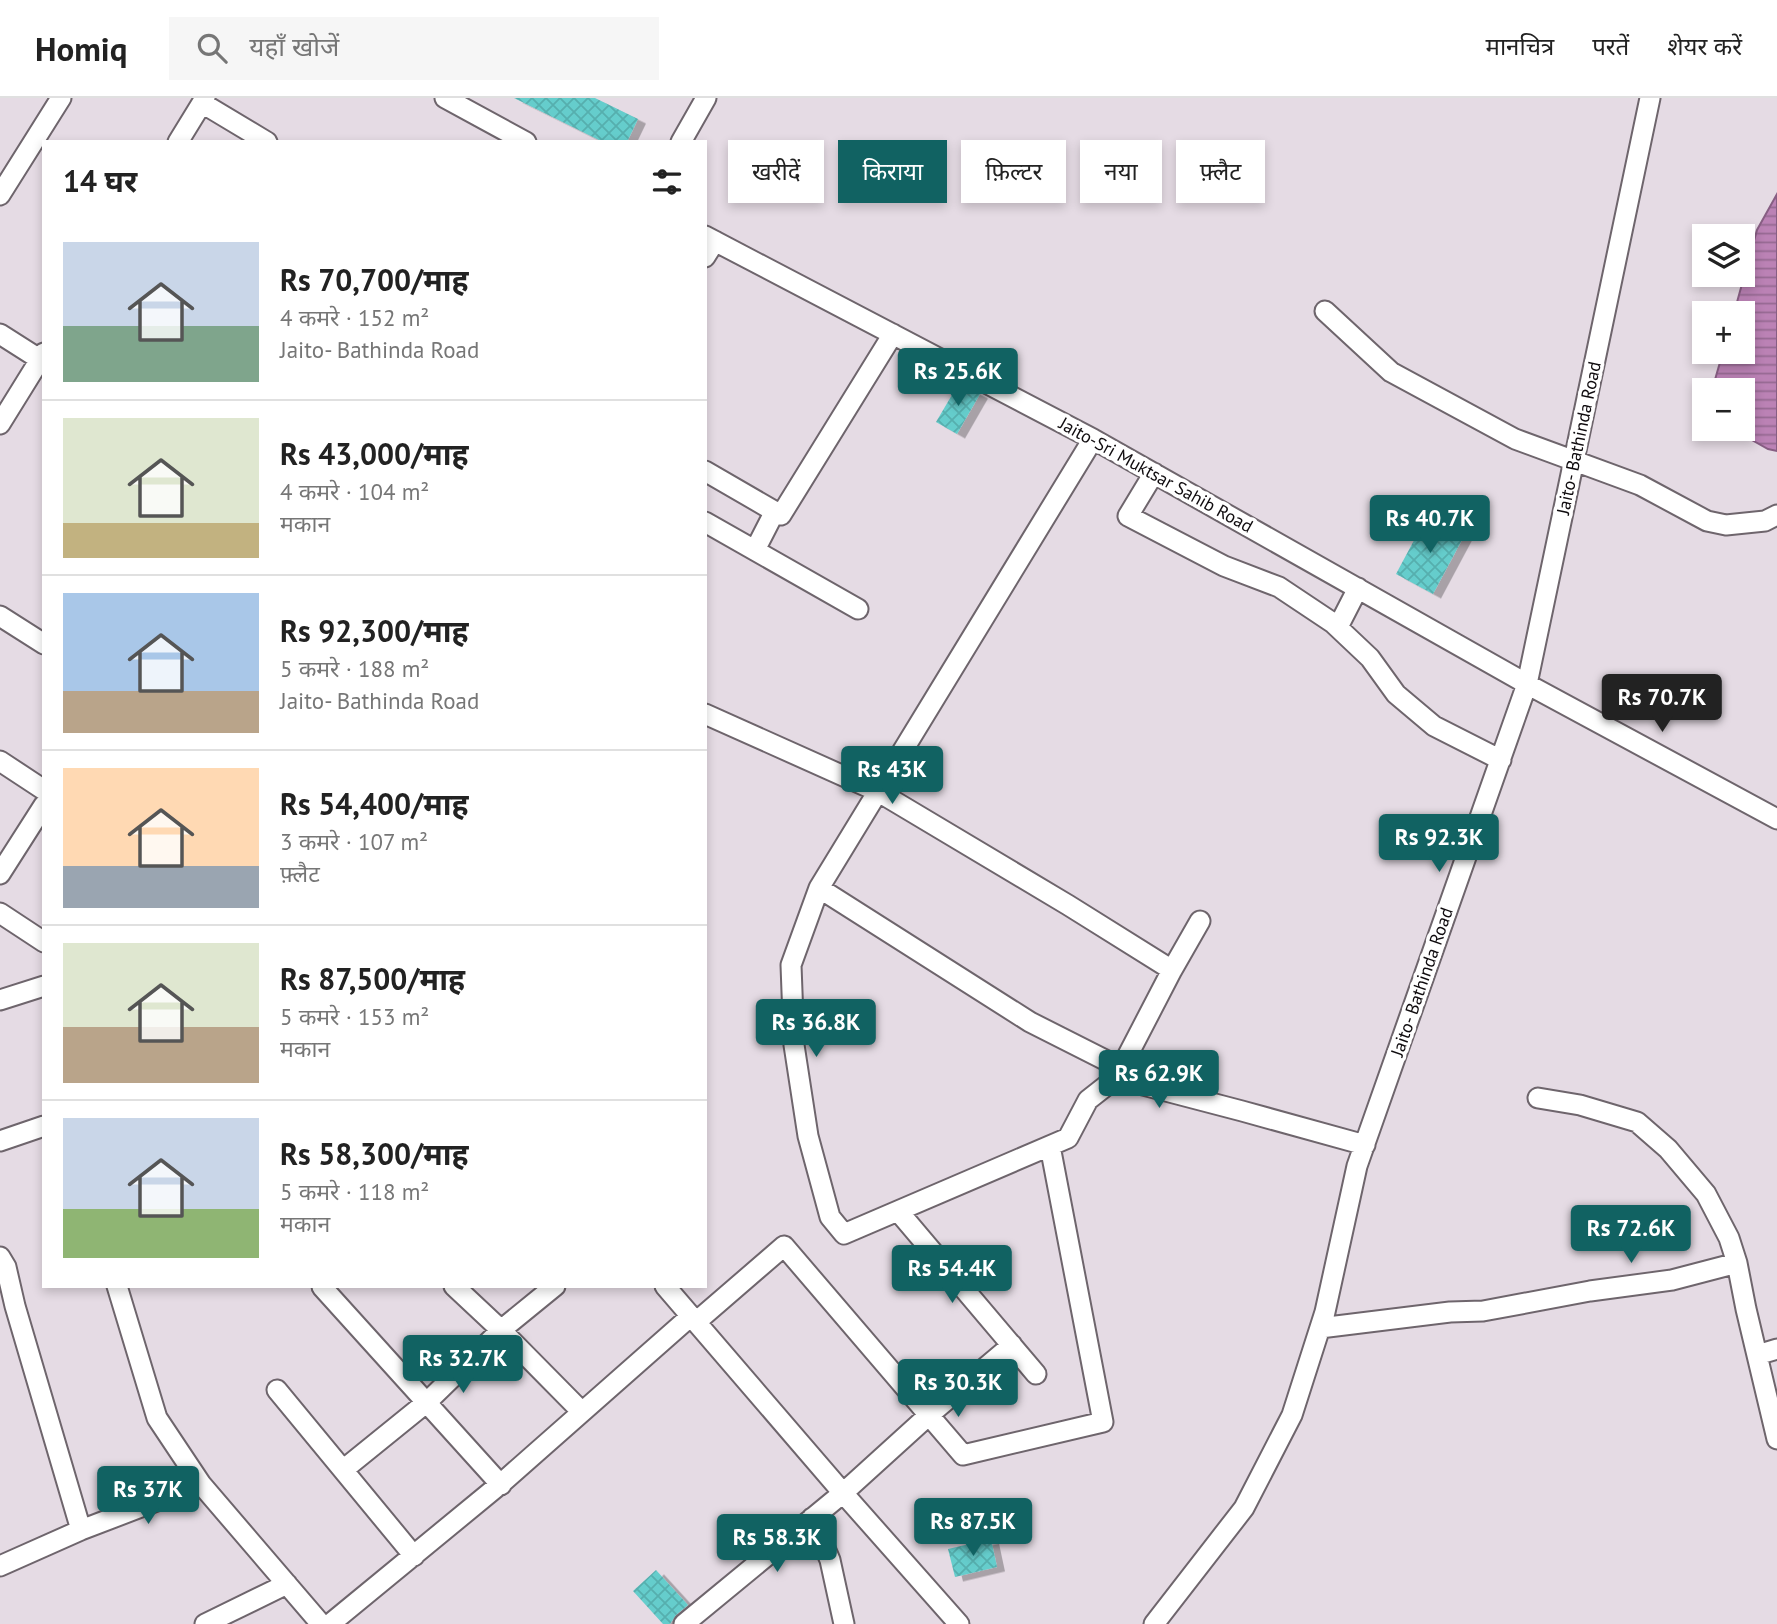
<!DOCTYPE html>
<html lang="hi">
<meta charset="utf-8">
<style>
body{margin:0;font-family:"PT Sans","Noto Sans Devanagari",sans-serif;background:#f6f6f6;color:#222;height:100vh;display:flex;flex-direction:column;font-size:26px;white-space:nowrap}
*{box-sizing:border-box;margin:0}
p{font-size:23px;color:#767676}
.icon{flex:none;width:38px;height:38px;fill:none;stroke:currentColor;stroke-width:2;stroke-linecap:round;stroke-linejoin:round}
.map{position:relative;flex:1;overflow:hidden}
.details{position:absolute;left:42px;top:42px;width:665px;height:1148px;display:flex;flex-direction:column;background:#fff;border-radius:0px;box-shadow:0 4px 10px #0003}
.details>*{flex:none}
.guide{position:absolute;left:728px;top:42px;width:665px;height:63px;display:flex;gap:14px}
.controls{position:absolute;left:1692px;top:126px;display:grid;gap:14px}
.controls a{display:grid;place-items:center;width:63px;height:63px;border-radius:0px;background:#fff;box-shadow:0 4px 10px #0003;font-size:35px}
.price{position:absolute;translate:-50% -60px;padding:0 16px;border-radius:7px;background:#116262;color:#fff;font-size:23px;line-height:46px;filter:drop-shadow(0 2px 4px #0008)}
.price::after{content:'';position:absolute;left:50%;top:42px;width:21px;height:16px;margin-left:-10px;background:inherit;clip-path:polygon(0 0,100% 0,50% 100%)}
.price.active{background:#222;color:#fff}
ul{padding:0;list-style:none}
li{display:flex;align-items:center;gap:21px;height:175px;padding:0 21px}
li+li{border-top:2px solid #e0e0e0}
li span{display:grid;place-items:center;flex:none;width:196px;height:140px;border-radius:0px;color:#555}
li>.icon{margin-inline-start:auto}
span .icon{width:84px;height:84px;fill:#fffc;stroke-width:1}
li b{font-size:30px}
h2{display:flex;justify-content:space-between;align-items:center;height:84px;padding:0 21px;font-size:30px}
.pill{padding:0 24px;border-radius:0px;background:#fff;box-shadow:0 4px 10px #0003;font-size:24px;line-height:63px}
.pill.active{background:#116262;color:#fff}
header{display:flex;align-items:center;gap:42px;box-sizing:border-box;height:98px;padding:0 35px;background:#fff;border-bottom:2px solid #e0e0e0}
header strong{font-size:33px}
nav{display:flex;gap:38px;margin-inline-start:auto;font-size:24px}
.search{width:490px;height:63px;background:#f6f6f6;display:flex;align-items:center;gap:18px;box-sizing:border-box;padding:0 24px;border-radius:0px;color:#767676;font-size:26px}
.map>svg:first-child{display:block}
</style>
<header>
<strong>Homiq</strong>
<div class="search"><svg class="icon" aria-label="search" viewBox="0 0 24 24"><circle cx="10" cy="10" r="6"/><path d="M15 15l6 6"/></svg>यहाँ खोजें</div>
<nav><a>मानचित्र</a><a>परतें</a><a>शेयर करें</a></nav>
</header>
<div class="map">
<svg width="1777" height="1526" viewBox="0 0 1777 1526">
<defs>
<pattern id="water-rules" width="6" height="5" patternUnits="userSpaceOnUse" patternTransform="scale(1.75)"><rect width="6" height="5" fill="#bb82b5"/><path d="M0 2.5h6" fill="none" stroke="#966992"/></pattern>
<pattern id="building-cross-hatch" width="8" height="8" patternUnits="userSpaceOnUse" patternTransform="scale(1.75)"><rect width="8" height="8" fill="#65cdcc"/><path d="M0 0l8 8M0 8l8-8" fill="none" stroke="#56afae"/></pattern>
<filter id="shadow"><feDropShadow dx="8" dy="4.5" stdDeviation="0" flood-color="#0004"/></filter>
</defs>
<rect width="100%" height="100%" fill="#e5dbe4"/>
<path fill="url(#water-rules)" stroke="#875e83" stroke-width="2" d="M1777,96V353L1768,351L1743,337V292H1712L1723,254H1743V215H1734L1757,132Z"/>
<path fill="url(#building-cross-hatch)" filter="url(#shadow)" d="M514,0H595L638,21L627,44H603Z
M959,285L980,296L957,336L936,324Z
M1427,418L1464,438L1433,496L1396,476Z
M991,1441L997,1469L955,1479L948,1451Z
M656,1472L688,1507L676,1517L670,1526H663L633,1493Z"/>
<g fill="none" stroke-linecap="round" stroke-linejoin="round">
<g stroke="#6e656c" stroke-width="23">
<path id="minor" d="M445,0L526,44
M202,5L267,44
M178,44L205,0
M681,44L706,0
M0,97L61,0
M705,138L1093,341L1527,586L1777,721
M705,159L715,143
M1325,213L1391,274L1515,341L1640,387L1707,423L1726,427L1765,423L1777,417
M0,236L44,264
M0,326L44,255
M1093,341L819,790L1030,924L1121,970
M705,373L781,417L893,236
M1154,375L1128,418L1224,468L1279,489L1333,525L1370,560L1396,596L1434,628L1501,662
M705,424L858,511
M755,452L775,413
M0,518L44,546
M1338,529L1358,490
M705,616L877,693L1068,807L1172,872L1200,823
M0,663L44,692
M0,776L44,707
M819,790L791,867L794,947L808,1038L830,1119L844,1136L1068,1040L1088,1002L1116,980
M0,815L44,844
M1172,872L1116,980L1242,1013L1365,1047
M0,902L44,888
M1538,1000L1580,1007L1637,1024L1668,1051L1706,1096L1729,1140L1737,1165
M0,1043L44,1028
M898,1113L1036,1276
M0,1159L6,1169L15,1208L81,1432
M117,1188L157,1320L201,1386L321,1526
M454,1188L501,1232L582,1314
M665,1188L843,1395L959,1526
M322,1189L501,1387
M696,1224L784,1148L963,1357L1103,1324L1050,1048
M1320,1230L1450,1214L1483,1213L1590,1193L1672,1182L1737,1165L1746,1211L1777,1341
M1757,1257L1777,1251
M277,1292L414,1458
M343,1372L427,1304L501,1232L555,1188
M812,1420L830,1462L844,1526
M0,1468L81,1432L201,1386
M205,1526L287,1486
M330,1526L504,1383L691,1218
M684,1526L843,1395L929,1317L1012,1247
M1154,1526L1244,1410L1292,1317L1325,1214L1357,1068L1527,586L1650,0"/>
</g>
<use href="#minor" stroke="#fff" stroke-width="19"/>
</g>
<g text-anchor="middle" stroke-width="7" stroke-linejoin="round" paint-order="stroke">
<g font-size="18" fill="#0f0b0e" stroke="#fff">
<text transform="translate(1579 340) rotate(-78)" y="6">Jaito- Bathinda Road</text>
<text transform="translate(1156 377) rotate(29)" y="6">Jaito-Sri Muktsar Sahib Road</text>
<text transform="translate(1422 884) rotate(-71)" y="6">Jaito- Bathinda Road</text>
</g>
</g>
</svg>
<div class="controls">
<a><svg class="icon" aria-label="layers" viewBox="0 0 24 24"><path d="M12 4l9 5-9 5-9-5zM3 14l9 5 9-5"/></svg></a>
<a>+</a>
<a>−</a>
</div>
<b class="price" style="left:958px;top:310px">Rs 25.6K</b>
<b class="price" style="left:1430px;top:457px">Rs 40.7K</b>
<b class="price active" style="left:1662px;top:636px">Rs 70.7K</b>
<b class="price" style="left:892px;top:708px">Rs 43K</b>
<b class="price" style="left:1439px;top:776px">Rs 92.3K</b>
<b class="price" style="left:816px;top:961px">Rs 36.8K</b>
<b class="price" style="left:1159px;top:1012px">Rs 62.9K</b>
<b class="price" style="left:1631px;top:1167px">Rs 72.6K</b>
<b class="price" style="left:952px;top:1207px">Rs 54.4K</b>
<b class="price" style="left:463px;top:1297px">Rs 32.7K</b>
<b class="price" style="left:958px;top:1321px">Rs 30.3K</b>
<b class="price" style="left:148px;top:1428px">Rs 37K</b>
<b class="price" style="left:973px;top:1460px">Rs 87.5K</b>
<b class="price" style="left:777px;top:1476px">Rs 58.3K</b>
<div class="guide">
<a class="pill">खरीदें</a>
<a class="pill active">किराया</a>
<a class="pill">फ़िल्टर</a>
<a class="pill">नया</a>
<a class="pill">फ़्लैट</a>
</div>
<section class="details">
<h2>14 घर<svg class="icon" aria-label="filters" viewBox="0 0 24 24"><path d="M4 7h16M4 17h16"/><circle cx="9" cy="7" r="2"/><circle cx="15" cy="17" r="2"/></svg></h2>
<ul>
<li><span style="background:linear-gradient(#c9d6e8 60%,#7fa58c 0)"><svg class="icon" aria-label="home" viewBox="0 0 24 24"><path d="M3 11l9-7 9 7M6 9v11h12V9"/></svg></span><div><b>Rs 70,700/माह</b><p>4 कमरे · 152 m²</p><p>Jaito- Bathinda Road</p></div></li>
<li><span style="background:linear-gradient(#dfe7d0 75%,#c2b280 0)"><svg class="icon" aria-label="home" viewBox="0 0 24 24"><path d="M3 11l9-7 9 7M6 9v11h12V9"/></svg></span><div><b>Rs 43,000/माह</b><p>4 कमरे · 104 m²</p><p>मकान</p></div></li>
<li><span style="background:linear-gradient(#a9c7e8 70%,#b9a48a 0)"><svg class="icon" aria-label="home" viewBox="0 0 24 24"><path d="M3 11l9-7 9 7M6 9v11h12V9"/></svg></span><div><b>Rs 92,300/माह</b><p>5 कमरे · 188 m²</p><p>Jaito- Bathinda Road</p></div></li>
<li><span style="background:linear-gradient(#ffd9b3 70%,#9aa5b1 0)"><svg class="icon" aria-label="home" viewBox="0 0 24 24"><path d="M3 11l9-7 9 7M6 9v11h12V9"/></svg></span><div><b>Rs 54,400/माह</b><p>3 कमरे · 107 m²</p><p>फ़्लैट</p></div></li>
<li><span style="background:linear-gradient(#dfe7d0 60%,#b9a48a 0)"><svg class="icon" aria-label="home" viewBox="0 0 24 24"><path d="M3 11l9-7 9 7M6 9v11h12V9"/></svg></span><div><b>Rs 87,500/माह</b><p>5 कमरे · 153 m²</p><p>मकान</p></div></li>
<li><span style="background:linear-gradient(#c9d6e8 65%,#8fb573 0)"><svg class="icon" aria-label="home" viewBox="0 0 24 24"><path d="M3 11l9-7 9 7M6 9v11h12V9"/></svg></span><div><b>Rs 58,300/माह</b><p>5 कमरे · 118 m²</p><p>मकान</p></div></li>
</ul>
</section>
</div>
